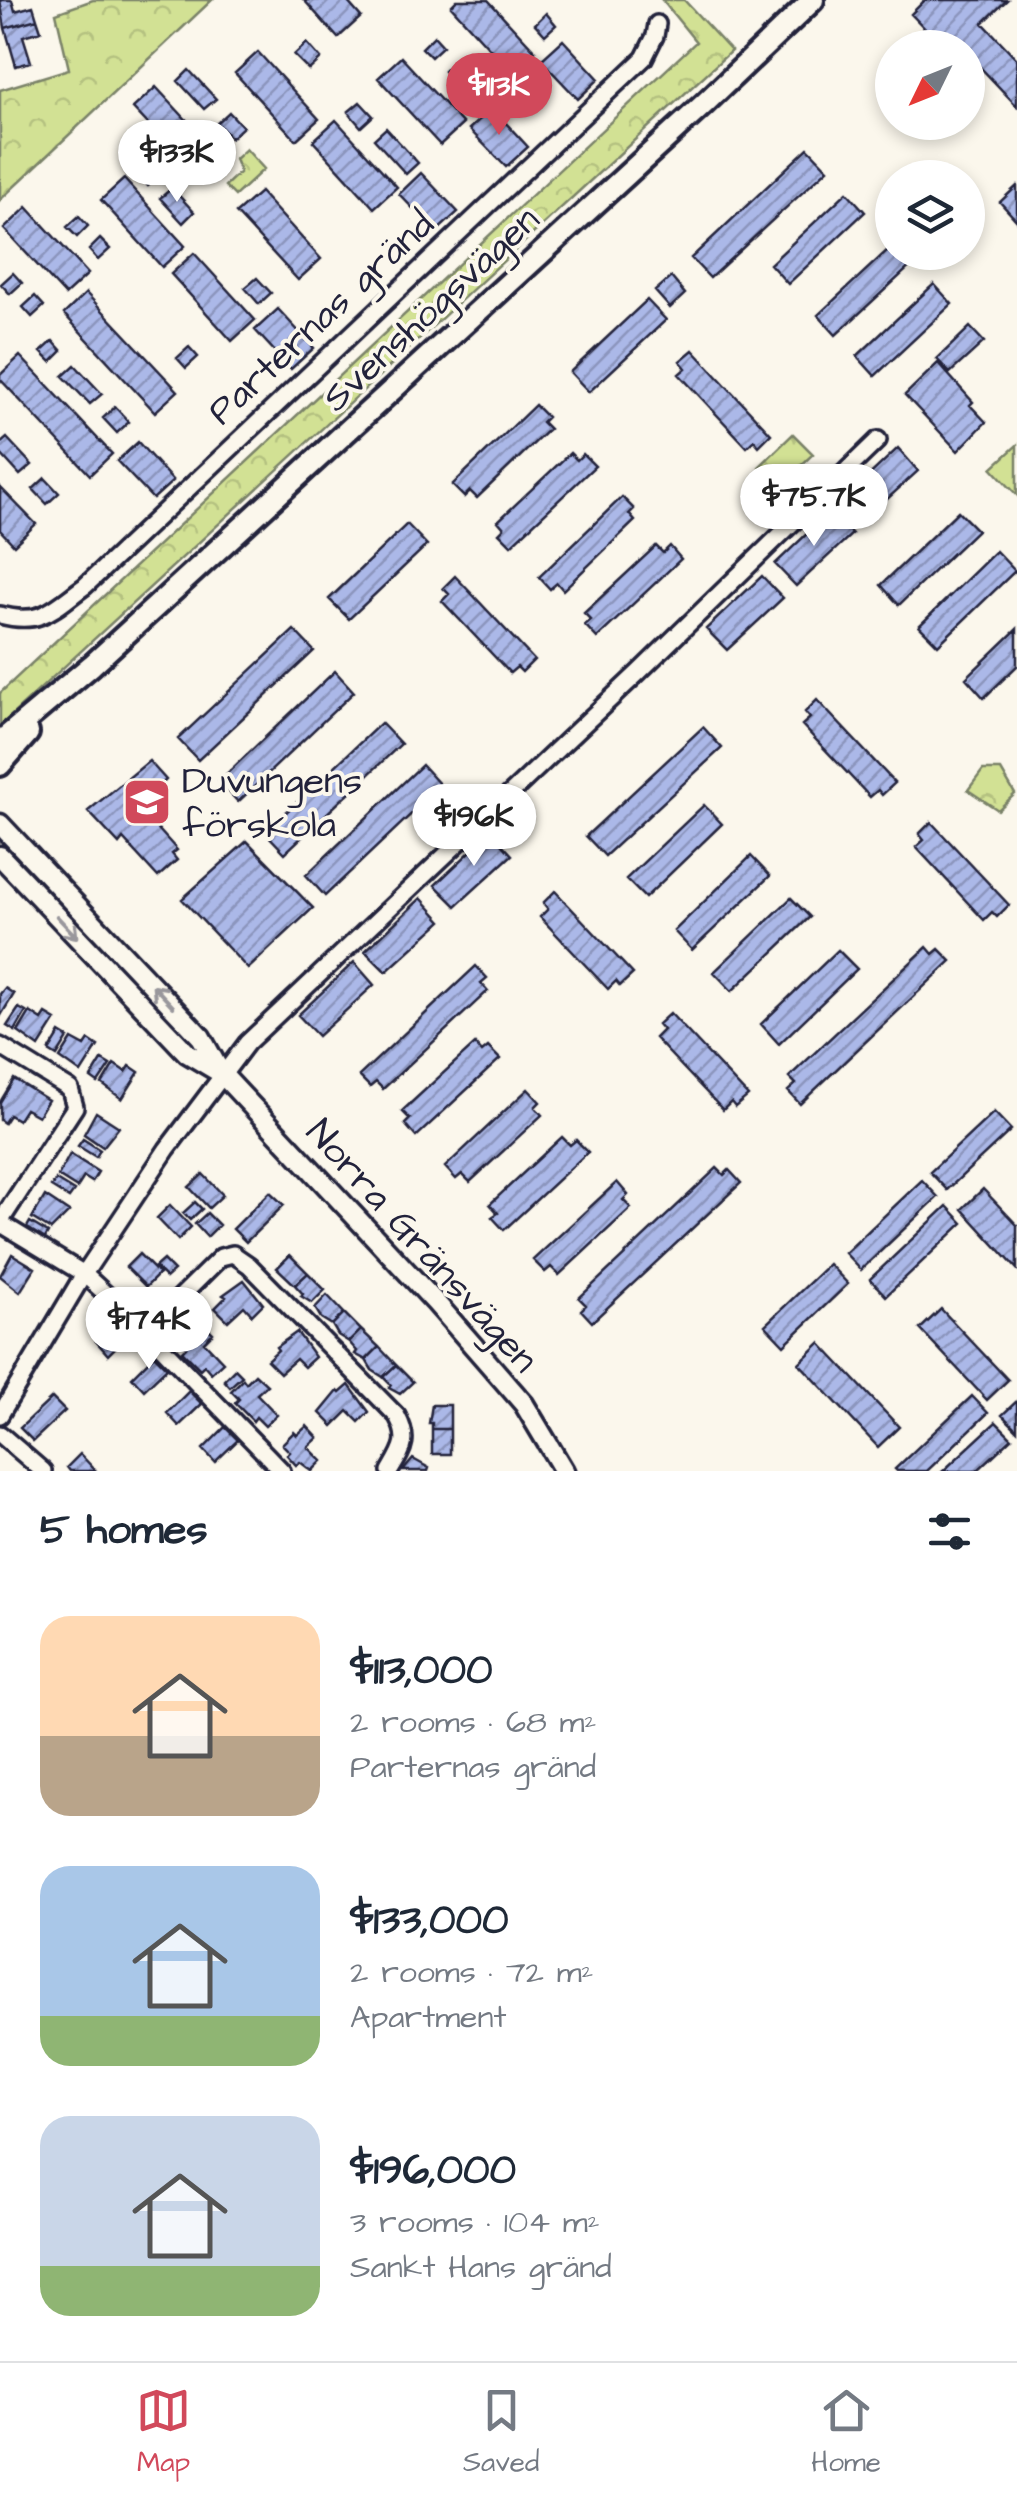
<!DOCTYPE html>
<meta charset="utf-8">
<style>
body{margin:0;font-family:"Architects Daughter",sans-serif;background:#f2f2f3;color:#1f2937;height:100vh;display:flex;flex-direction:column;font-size:38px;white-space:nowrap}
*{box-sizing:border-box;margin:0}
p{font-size:32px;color:#747a83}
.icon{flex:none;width:55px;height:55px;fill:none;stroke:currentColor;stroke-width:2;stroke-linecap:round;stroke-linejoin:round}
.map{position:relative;height:1471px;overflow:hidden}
.sheet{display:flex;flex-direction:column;background:#fff;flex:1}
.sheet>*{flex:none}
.needle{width:65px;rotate:227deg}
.fabs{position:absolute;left:875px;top:30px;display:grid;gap:20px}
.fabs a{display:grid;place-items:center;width:110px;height:110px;border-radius:50%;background:#fff;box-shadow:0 5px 15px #0003;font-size:50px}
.price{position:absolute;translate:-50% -85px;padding:0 22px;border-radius:35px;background:#fff;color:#222;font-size:32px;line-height:65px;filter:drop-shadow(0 2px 5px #0008)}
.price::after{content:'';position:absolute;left:50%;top:60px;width:30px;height:22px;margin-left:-15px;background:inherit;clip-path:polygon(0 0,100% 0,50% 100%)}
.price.active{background:#d1495b;color:#fff}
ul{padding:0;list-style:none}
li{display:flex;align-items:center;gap:30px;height:250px;padding:0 40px}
li span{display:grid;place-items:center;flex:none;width:280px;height:200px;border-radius:30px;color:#555}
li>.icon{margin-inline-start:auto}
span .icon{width:120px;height:120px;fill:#fffc;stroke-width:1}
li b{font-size:42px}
h2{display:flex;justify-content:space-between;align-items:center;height:120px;padding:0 40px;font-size:42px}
.tab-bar{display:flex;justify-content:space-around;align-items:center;height:140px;border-top:2px solid #e0e1e3;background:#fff;font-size:28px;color:#747a83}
.tab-bar a{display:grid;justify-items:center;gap:5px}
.tab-bar .active{color:#d1495b}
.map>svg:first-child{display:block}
</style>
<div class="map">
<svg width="1017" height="1471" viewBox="0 0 1017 1471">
<defs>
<pattern id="forest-crowns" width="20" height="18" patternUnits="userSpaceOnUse" patternTransform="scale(2.5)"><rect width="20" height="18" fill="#d2e194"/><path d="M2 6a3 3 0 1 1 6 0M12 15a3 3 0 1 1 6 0" fill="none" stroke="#b4c180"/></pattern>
<pattern id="building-hatch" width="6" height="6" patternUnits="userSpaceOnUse" patternTransform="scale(2.5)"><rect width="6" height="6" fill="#abb8e8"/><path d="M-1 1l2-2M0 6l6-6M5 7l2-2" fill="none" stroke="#8b95bd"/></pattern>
</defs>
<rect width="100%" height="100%" fill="#fbf7ec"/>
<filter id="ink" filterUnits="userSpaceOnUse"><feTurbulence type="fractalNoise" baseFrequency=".01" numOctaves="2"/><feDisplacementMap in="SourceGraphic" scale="20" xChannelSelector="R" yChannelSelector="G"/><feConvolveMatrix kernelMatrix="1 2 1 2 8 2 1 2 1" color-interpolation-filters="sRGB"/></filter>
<g filter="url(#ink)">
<path fill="url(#forest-crowns)" stroke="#7a8268" stroke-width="2.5" d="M93,0H212L0,200V90L69,69L56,13Z
M662,0H684L731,51L0,726V693L696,42Z
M246,149L264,169L235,196L225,186L240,172L235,159Z
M793,434L813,454L784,482L776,483L759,467Z
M983,770H1001L1015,794L998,810L968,790Z"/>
<path fill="#d2e194" stroke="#7a8268" stroke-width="2.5" d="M1017,445V495L992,468Z"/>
<path fill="url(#building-hatch)" stroke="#22223b" stroke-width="2.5" d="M0,0H12L15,11L33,6L37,19L5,28Z
M304,0H346L361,17L338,38Z
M457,0H488L535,51L512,73L451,6Z
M925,0H1007L983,23L1017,59V106L978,65L972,70L968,65V48H961L945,31L936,40L911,14Z
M546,13L556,25L545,35L535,24Z
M37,19L41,31L23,36L31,62L16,66L5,28Z
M434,36L443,46L431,57L422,48Z
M563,40L599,79L578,99L541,60Z
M307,43L321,59L309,70L294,55Z
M258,52L319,119L296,140L235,73Z
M401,57L463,124L440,145L378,78Z
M456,59L465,69L453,80L444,71Z
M189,70L216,99L204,109L178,81Z
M477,82L486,92L474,103L465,93Z
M156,87L217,153L195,174L133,108Z
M360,102L373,116L361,127L348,112Z
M492,108L528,147L506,167L469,129Z
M229,112L243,127L231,138L217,123Z
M336,120L397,187L374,208L313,141Z
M386,128L418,163L406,174L374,139Z
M808,148L828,169L710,278L691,258Z
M151,165L160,175L148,186L139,176Z
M421,173L458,212L436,232L399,194Z
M124,179L185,246L162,267L101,200Z
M1017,186V221L1000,202Z
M172,188L194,212L183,223L160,198Z
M260,192L321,259L298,280L236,213Z
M847,192L865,212L788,284L770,264Z
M27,207L88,274L65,295L4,229Z
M79,216L88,226L77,237L67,227Z
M100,239L110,249L98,260L89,250Z
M892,246V252H904L914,263L836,335L818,315Z
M194,253L255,320L232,341L171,274Z
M13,273L22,283L10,294L1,284Z
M671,277L685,294L670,308L655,291Z
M257,278L271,293L259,304L245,288Z
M934,284L952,304L875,376L857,356Z
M86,293L178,391L155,412L64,314Z
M35,296L44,306L32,317L23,307Z
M647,300L666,320L589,392L570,372Z
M278,309L314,348L291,369L255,330Z
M970,327L984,342L950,373L937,359Z
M53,341L62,351L51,362L41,352Z
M189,347L198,357L186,368L177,358Z
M693,350L771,434L759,446L754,440L747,447L679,374L686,368L680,361Z
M20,356L112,454L90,475L0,379V375Z
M938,363L973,402L970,405L986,422L958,451L905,395Z
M75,365L102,394L90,404L63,376Z
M535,405L547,417L542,422L549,429L477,498L470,491L464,497L452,485Z
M115,407L129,422L117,433L103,418Z
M7,438L32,465L20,475L0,453V444Z
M138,442L173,481L153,499L117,461Z
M898,448L918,471L862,522L842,501Z
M570,453L577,460L583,454L595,466L511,545L499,533L504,528L498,521Z
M45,478L59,493L47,504L33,489Z
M0,487L36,524L14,545L0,530Z
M622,497L634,509L629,514L635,521L563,590L557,583L550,589L539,577Z
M831,511L852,534L796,586L775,564Z
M958,511L977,530L899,605L881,585Z
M407,524L427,545L349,619L329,599Z
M656,546L663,553L670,546L681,559L597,638L585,625L591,620L584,613Z
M996,551L1015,571L938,645L919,626Z
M455,576L534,660L522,672L517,667L510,673L442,601L449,594L443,588Z
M762,576L783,598L727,650L706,629Z
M1017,629V666L984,698L966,678Z
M294,630L314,651L198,760L178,739Z
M335,671L354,692L238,802L219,781Z
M817,700L895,783L882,795L878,790L870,797L802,725L810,718L805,712Z
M381,723L401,744L285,853L265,832Z
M703,727L722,748L605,856L586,836Z
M149,761L166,780L159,787L164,792L150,805V820L177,850L172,854L177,860L158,877L123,839L119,844L88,811Z
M422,765L441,786L325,896L306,875Z
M704,805L722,824L645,898L626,879Z
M931,822L1009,905L997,917L992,912L984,920L916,847L924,840L919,834Z
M491,832L512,855L456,906L435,885Z
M247,841L313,908L248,969L182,899Z
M751,856L770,876L692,950L674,931Z
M555,891L633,974L620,986L616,981L608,989L540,917L548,909L543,903Z
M421,898L442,921L386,972L365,951Z
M791,898L810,917L732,991L714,972Z
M927,947L933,954L939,949L951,961L800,1104L788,1091L796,1084L789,1077Z
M838,950L857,969L779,1044L761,1024Z
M354,962L374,985L318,1036L298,1015Z
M476,966L487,978L481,983L488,991L383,1089L376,1082L370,1087L359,1076Z
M5,988L14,994L0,1017V994Z
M19,1008L26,1012L15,1031L7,1026Z
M30,1012L42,1020L46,1014L56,1020L39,1047L18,1032Z
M670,1013L748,1096L735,1107L731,1102L723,1110L655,1038L663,1030L658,1024Z
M60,1033L68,1038L57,1056L49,1051Z
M72,1039L85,1046L89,1040L98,1046L81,1073L60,1058Z
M475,1044L482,1052L488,1047L500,1059L416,1137L405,1124L410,1119L402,1111Z
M102,1060L110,1065L98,1083L91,1078Z
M114,1064L126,1072L130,1066L139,1072L122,1099L102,1084Z
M14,1079L48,1100L38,1116L25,1109L18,1120L9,1115L4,1123L0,1120V1102Z
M528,1089L540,1102L535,1107L542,1115L470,1182L462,1174L456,1179L445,1167Z
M96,1112L119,1127L103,1147L84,1134Z
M994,1112L1011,1130L947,1190L930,1172Z
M562,1137L570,1145L576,1140L588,1152L504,1230L492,1217L498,1213L490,1204Z
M83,1139L100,1150L96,1157L78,1146Z
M70,1154L98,1172L92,1182L84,1177L77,1188L58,1176Z
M717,1168L724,1175L729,1170L741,1183L592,1322L581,1310L586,1305L579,1298Z
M203,1174L223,1195L209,1208L189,1187Z
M56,1180L74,1191L69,1198L51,1187Z
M922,1180L938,1197L861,1270L845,1253Z
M617,1182L628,1195L623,1200L631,1208L559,1275L551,1267L545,1272L533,1260Z
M983,1189L1017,1225V1269L962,1209Z
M270,1192L284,1205L246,1242L233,1229Z
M45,1196L69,1212L51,1230L32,1218Z
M195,1202L202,1209L190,1220L183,1213Z
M170,1205L191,1227L178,1240L157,1218Z
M947,1206L963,1223L886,1296L870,1279Z
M207,1213L219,1225L207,1237L195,1224Z
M30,1222L48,1233L44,1240L26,1229Z
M12,1254L35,1268L20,1292L0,1276Z
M139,1254L159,1274L146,1287L126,1267Z
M290,1255L308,1273L295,1285L277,1268Z
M163,1260L174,1271L166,1278L155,1267Z
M829,1264L848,1284L784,1345L765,1325Z
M308,1273L325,1290L312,1303L301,1296L303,1294L295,1285Z
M244,1280L263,1304L252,1315L244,1306L228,1321L215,1308L226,1297L223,1295Z
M327,1295L344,1313L332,1325L321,1318L315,1308Z
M941,1309L1008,1380L987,1400L920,1329Z
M344,1313L361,1330L349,1342L338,1335L332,1325Z
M182,1317L189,1324L178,1335L171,1328Z
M118,1320L131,1332L108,1355L96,1341Z
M202,1322L213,1333L204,1342L223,1362L211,1373L204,1365L200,1369L182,1351L186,1347L178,1339Z
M361,1330L379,1347L366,1360L355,1354L357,1351L349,1342Z
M297,1332L315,1357L304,1367L296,1359L280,1373L267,1360L278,1350L276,1347Z
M820,1343L899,1427L878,1447L799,1363Z
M379,1347L396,1365L383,1377L372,1370L366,1360Z
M154,1355L167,1368L144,1390L132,1377Z
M396,1365L413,1382L400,1394L389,1388L391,1385L383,1377Z
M235,1369L242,1376L230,1387L224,1380Z
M255,1374L267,1385L257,1394L277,1415L265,1426L256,1417L253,1421L235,1403L239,1399L231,1391L243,1379L246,1383Z
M349,1385L369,1412L359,1422L348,1411L333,1426L320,1413L338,1391L340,1393Z
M189,1391L202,1404L179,1426L167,1413Z
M972,1396L988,1413L927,1471H897L895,1469Z
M52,1398L65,1411L33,1441L20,1428Z
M1017,1401V1430L1002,1415Z
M432,1405H450V1429H432V1423H429Z
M996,1422L1012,1438L977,1471H943Z
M307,1426L318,1438L308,1447L322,1461L312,1471L300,1462L296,1465L287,1455L290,1452L282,1444L294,1432L297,1435Z
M225,1427L238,1440L215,1462L203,1449Z
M432,1429H450V1454H432Z
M80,1454L96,1471H70L67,1467Z
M413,1459L429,1468L428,1471H403Z"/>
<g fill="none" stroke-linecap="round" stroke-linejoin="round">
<g stroke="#22223b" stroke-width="22">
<path id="minor" d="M0,615C42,626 53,609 85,586L644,58L655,36L657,24
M0,1046L70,1089L75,1107L0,1222
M0,1223L84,1274L146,1331L282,1471
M146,1331L221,1257L233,1254L249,1265L397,1416C410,1440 403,1449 390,1471
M0,1415L84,1274L167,1149L247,1043L639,672L878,440
M0,1434L43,1471"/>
</g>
<g stroke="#22223b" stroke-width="25">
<path id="tertiary" d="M0,824L201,1037L221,1073L436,1303L524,1404L564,1471
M0,856L187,1053L219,1072"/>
</g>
<g stroke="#22223b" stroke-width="28">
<path id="secondary" d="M0,742L92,665L704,104L813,0
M0,765L28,733"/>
</g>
<use href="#minor" stroke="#fbf7ec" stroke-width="15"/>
<use href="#tertiary" stroke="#fbf7ec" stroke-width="18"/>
<use href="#secondary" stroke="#fbf7ec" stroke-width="20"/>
</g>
<defs><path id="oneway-shaft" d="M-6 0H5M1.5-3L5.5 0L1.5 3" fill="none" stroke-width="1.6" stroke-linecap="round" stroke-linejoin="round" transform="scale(2.5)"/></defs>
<g stroke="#99979c">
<use href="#oneway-shaft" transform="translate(67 927) rotate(47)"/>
<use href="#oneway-shaft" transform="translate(163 996) rotate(-133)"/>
</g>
</g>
<defs>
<g id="school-square" transform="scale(2.5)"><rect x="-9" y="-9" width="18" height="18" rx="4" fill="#d1495b" stroke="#fbf7ec"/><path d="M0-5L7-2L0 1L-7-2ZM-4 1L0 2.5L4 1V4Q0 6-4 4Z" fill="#fff"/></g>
</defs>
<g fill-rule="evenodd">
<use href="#school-square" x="147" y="802"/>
</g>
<g text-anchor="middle" stroke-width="8" stroke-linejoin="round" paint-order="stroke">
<g font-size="38" fill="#22223b" stroke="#fbf7ec">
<text transform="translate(430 308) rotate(-43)" y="13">Svenshögsvägen</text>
<text transform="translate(320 317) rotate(-43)" y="13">Parternas gränd</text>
<text transform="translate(423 1245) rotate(48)" y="13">Norra Gränsvägen</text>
</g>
<g font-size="38" fill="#22223b" stroke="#fbf7ec" text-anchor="start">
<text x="182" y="793">Duvungens<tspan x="182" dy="44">förskola</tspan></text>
</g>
</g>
</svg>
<div class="fabs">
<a><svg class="needle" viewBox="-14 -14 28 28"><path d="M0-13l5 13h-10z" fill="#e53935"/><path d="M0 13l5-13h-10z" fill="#747a83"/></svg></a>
<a><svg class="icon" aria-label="layers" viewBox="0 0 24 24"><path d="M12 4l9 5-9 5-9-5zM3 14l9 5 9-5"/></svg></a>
</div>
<b class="price active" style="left:499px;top:138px">$113K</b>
<b class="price" style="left:177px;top:205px">$133K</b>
<b class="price" style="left:814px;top:549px">$75.7K</b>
<b class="price" style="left:474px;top:869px">$196K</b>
<b class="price" style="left:149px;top:1372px">$174K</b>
</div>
<section class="sheet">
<h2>5 homes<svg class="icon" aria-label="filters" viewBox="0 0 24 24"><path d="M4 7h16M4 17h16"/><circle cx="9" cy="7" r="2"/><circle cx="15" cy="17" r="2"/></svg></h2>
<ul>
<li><span style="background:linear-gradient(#ffd9b3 60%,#b9a48a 0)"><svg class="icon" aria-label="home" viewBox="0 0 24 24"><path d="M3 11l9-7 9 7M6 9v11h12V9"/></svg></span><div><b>$113,000</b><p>2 rooms · 68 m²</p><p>Parternas gränd</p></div></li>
<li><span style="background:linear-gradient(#a9c7e8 75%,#8fb573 0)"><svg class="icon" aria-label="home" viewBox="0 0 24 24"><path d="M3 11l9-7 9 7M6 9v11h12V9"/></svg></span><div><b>$133,000</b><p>2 rooms · 72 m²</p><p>Apartment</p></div></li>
<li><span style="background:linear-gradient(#c9d6e8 75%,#8fb573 0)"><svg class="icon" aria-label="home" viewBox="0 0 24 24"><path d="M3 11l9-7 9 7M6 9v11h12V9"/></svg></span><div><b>$196,000</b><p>3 rooms · 104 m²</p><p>Sankt Hans gränd</p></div></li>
</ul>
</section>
<nav class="tab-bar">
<a class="active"><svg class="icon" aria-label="map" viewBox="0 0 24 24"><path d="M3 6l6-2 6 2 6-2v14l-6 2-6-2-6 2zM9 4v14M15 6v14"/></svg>Map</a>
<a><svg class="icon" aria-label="saved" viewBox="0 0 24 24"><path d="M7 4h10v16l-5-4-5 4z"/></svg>Saved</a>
<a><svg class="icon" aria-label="home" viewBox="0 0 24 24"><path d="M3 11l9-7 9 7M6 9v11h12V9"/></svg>Home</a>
</nav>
